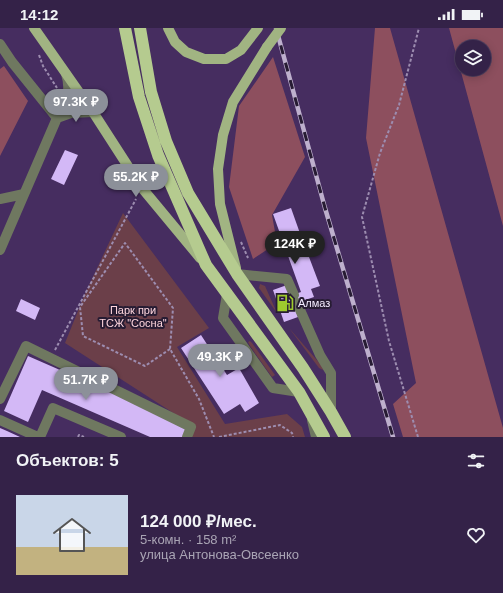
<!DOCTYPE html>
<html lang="ru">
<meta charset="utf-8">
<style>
body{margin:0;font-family:Arial,sans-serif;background:#3c2a4f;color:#f1f3f6;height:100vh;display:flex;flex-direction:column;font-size:15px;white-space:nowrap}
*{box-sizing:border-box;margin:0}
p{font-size:13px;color:#a9a4b4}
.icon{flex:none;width:22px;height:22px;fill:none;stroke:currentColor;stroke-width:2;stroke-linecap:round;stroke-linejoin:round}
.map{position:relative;height:409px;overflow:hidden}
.details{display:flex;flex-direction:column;background:#342248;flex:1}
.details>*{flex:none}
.tools{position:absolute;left:455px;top:12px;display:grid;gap:8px}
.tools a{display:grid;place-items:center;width:36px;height:36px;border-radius:50%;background:#342248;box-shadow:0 2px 10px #0003,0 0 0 1px #4e3f60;font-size:20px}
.price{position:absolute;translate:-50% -34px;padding:0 9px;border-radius:14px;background:#8c9099;color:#fff;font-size:13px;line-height:26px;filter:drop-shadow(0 1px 2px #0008)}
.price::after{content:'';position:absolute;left:50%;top:24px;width:12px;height:9px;margin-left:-6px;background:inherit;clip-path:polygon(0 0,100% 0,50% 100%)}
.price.selected{background:#222;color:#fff}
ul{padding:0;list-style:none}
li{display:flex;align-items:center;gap:12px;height:100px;padding:0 16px}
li+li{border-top:1px solid #4e3f60}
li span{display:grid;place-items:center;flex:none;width:112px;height:80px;border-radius:0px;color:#555}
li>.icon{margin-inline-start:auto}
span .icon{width:48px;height:48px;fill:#fffc;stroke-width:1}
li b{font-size:17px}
h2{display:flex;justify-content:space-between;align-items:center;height:48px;padding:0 16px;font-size:17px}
.status{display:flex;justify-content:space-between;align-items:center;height:28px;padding:0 20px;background:#342248;direction:ltr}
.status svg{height:11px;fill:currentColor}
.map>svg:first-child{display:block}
</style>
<div class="status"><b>14:12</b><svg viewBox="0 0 49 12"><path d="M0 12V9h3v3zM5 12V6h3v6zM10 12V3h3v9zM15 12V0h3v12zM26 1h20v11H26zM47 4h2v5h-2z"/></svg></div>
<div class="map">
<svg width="503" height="409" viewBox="0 0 503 409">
<rect width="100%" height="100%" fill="#462d60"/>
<path fill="#6b3f49" d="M123,185L209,300L177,319L225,396L287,386L302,399L305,409H192L195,399L65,315L84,268Z
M260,256L265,258L277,285L259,260Z
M289,300L322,338L323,342L319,340Z
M250,313L252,315L275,347L272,349L250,318L248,314Z"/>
<path fill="#8d4f5e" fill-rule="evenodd" d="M375,0H390L503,400V409H403L393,376L416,355L366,110Z
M449,0H503V198ZM462,19H484V41H462Z
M273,29L305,129L272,187L277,215L253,231L229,159L239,78Z
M4,38L28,73L0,128V41Z"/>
<path fill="#d3b8f6" d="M65,122L78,127L64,157L51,151Z
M291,180L302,211L307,209L313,228L309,229L320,258L311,261L314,269L293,276L298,289L284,294L273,262L287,257L290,268L301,264L273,186Z
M21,271L40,280L35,292L16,283Z
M201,307L227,347L239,340L259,375L245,384L240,376L224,386L181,320Z
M28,328L188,398L183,409H150L42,362L28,394L4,383Z
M0,400L7,403L20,409H0Z"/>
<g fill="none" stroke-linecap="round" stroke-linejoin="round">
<path stroke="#9d8db0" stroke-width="2" stroke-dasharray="3 2" stroke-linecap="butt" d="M39,27L43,38L57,60
M241,214L248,230
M170,321L145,338L83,308L80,279L125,215L173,280L170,321L199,371L214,409
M55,322L136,171
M78,409L79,407L84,409
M219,409L280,397L292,405L293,409
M418,409L389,313L362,189L380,125L399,77L419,0"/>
<path stroke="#6f7860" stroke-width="10" d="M0,16L12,34L57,90
M57,90L71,85L93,84
M0,171L24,166
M0,222L57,90C65,74 72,64 66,46
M237,246L287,251L294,267
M227,266L223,290L273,360L299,364
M297,275L320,327L331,345V384
M0,371L26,318L191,399L187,409
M0,392L38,409
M312,392L316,409
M40,409L53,380L121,409"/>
<path stroke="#a1b482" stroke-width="10" d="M34,0L93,84L142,160L200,230
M168,0L175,14L186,24L204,31H226L241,22L258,0
M236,240L220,176L218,141L223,107L233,74L267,19"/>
<path stroke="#b5cb8f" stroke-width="12" d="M125,0L139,69L158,127L206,237L299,364L324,409
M140,0L151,64L166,113L188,165L237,246L303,340L331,384L345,409"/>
<g stroke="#beb0cd" stroke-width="4.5">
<path id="rail" d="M276,0L325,180L393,409"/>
</g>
<use href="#rail" stroke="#271c33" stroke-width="3" stroke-dasharray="9" stroke-linecap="butt"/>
<path stroke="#a1b482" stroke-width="10" d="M267,19L281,0"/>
</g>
<defs>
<g id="fuel-bare" transform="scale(1.38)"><path d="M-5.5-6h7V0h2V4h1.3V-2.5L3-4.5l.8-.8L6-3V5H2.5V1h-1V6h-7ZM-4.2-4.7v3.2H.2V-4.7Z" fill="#9eca2e" stroke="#271c33" stroke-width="2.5" paint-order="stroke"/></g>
</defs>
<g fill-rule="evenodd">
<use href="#fuel-bare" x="285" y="275"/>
</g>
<g text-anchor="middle" stroke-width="4" stroke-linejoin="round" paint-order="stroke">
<g font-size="11" fill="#f4ecff" stroke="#271c33" text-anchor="start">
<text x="298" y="279">Алмаз</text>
</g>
<g font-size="11" fill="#fed5dd" stroke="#271c33">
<text x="133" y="286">Парк при<tspan x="133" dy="13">ТСЖ "Сосна"</tspan></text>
</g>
</g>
</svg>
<div class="tools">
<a><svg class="icon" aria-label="layers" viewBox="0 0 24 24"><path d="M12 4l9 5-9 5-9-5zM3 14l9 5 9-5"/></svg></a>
</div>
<b class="price" style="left:76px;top:95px">97.3K ₽</b>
<b class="price" style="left:136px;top:170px">55.2K ₽</b>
<b class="price selected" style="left:295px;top:237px">124K ₽</b>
<b class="price" style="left:220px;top:350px">49.3K ₽</b>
<b class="price" style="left:86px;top:373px">51.7K ₽</b>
</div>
<section class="details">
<h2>Объектов: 5<svg class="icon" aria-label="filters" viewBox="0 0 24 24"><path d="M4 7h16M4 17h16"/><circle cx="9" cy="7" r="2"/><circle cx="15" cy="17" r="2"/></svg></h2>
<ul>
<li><span style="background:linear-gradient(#c9d6e8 65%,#c2b280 0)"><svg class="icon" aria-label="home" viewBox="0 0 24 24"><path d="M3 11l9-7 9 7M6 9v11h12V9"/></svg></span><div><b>124 000 ₽/мес.</b><p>5-комн. · 158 m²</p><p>улица Антонова-Овсеенко</p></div><svg class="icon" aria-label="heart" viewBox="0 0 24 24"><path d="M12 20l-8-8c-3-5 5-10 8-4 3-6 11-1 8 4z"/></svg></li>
</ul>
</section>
